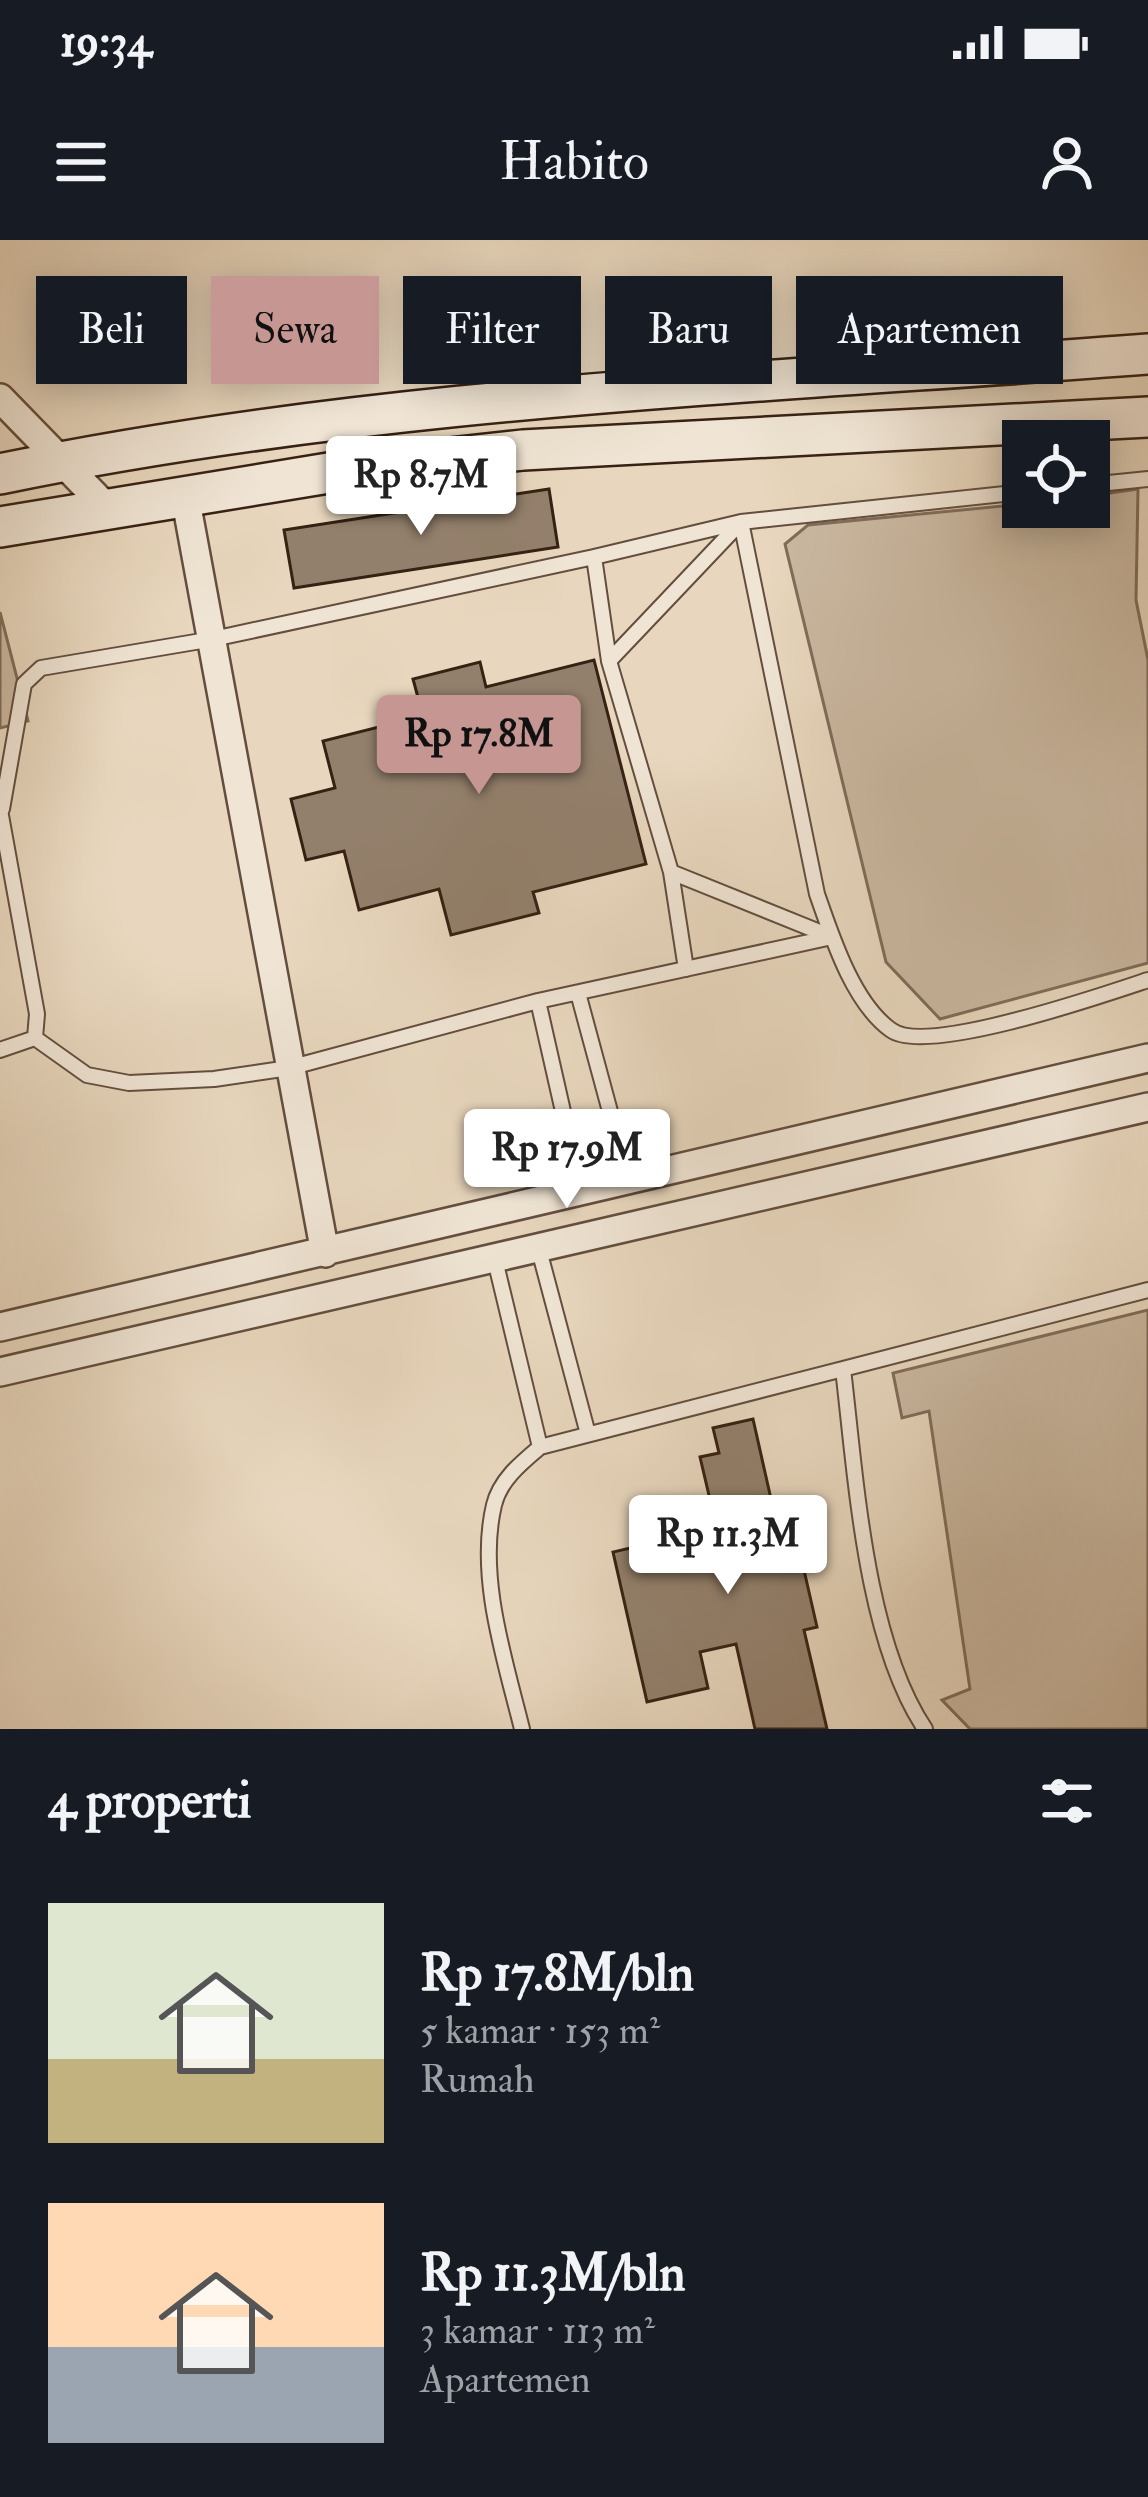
<!DOCTYPE html>
<html lang="id">
<meta charset="utf-8">
<style>
body{margin:0;font-family:"IM FELL Double Pica",serif;background:#20242c;color:#f1f3f6;height:100vh;display:flex;flex-direction:column;font-size:45px;white-space:nowrap}
*{box-sizing:border-box;margin:0}
p{font-size:39px;color:#9ea1a6}
.icon{flex:none;width:66px;height:66px;fill:none;stroke:currentColor;stroke-width:2;stroke-linecap:round;stroke-linejoin:round}
.map{position:relative;height:1489px;overflow:hidden}
.sheet{display:flex;flex-direction:column;background:#171b24;flex:1}
.sheet>*{flex:none}
.banner{position:absolute;left:36px;top:36px;width:1077px;height:108px;display:flex;gap:24px}
.tools{position:absolute;left:1002px;top:180px;display:grid;gap:24px}
.tools a{display:grid;place-items:center;width:108px;height:108px;border-radius:0px;background:#171b24;box-shadow:0 6px 30px #0003;font-size:60px}
.price{position:absolute;translate:-50% -102px;padding:0 27px;border-radius:12px;background:#fff;color:#222;font-size:39px;line-height:78px;filter:drop-shadow(0 3px 6px #0008)}
.price::after{content:'';position:absolute;left:50%;top:72px;width:36px;height:27px;margin-left:-18px;background:inherit;clip-path:polygon(0 0,100% 0,50% 100%)}
.price.active{background:#c59692;color:#111}
ul{padding:0;list-style:none}
li{display:flex;align-items:center;gap:36px;height:300px;padding:0 48px}
li span{display:grid;place-items:center;flex:none;width:336px;height:240px;border-radius:0px;color:#555}
li>.icon{margin-inline-start:auto}
span .icon{width:144px;height:144px;fill:#fffc;stroke-width:1}
li b{font-size:51px}
h2{display:flex;justify-content:space-between;align-items:center;height:144px;padding:0 48px;font-size:51px}
.chip{padding:0 42px;border-radius:0px;background:#171b24;box-shadow:0 6px 30px #0003;font-size:42px;line-height:108px}
.chip.active{background:#c59692;color:#111}
.status{display:flex;justify-content:space-between;align-items:center;height:84px;padding:0 60px;background:#171b24;direction:ltr}
.status svg{height:33px;fill:currentColor}
header{display:flex;justify-content:space-between;align-items:center;height:156px;padding:0 48px;background:#171b24;font-size:54px;font-weight:600}
.map>svg:first-child{display:block}
</style>
<div class="status"><b>19:34</b><svg viewBox="0 0 49 12"><path d="M0 12V9h3v3zM5 12V6h3v6zM10 12V3h3v9zM15 12V0h3v12zM26 1h20v11H26zM47 4h2v5h-2z"/></svg></div>
<header><svg class="icon" aria-label="menu" viewBox="0 0 24 24"><path d="M4 6h16M4 12h16M4 18h16"/></svg>Habito<svg class="icon" aria-label="person" viewBox="0 0 24 24"><circle cx="12" cy="8" r="4"/><path d="M4 21q1-7 8-7t8 7"/></svg></header>
<div class="map">
<svg width="1148" height="1489" viewBox="0 0 1148 1489">
<rect width="100%" height="100%" fill="#e8d7be"/>
<filter id="stains"><feTurbulence type="fractalNoise" baseFrequency=".00167" numOctaves="4"/><feColorMatrix values="0 0 0 0 .2 0 0 0 0 .09 0 0 0 0 .02 0 0 0 .5 -.17"/></filter>
<radialGradient id="worn" r=".72"><stop offset=".6" stop-color="#630" stop-opacity="0"/><stop offset="1" stop-color="#630" stop-opacity=".3"/></radialGradient>
<path fill="#cab8a1" stroke="#806c5a" stroke-width="3" d="M1138,249L1136,360L1148,420V723L940,779L886,722L785,304L808,285L1023,264L1089,267V256Z
M0,372L28,481L0,488Z
M1148,1070V1489H970L942,1460L970,1449L929,1171L902,1178L893,1133Z"/>
<path fill="#93806c" stroke="#372113" stroke-width="3" d="M549,249L558,307L294,348L284,290Z
M594,420L646,624L533,652L539,673L451,695L439,649L359,670L344,611L306,620L291,559L335,548L323,501L423,476L413,439L480,422L486,447Z
M753,1179L780,1299L796,1295L817,1387L804,1390L827,1489H755L736,1404L700,1412L708,1448L647,1462L613,1312L673,1298L679,1325L723,1315L700,1217L719,1213L713,1188Z"/>
<g fill="none" stroke-linecap="round" stroke-linejoin="round">
<g stroke="#634e3e" stroke-width="18">
<path id="lane" d="M1089,245L1148,239
M1023,252L741,282L817,654C832,697 853,763 891,790C926,816 1103,755 1148,740
M609,421L741,282
M2,569L24,444L41,428L213,399L594,317
M0,570L37,774L35,798L0,810
M671,632L832,697
M686,729L671,632L609,421L594,317L741,282
M578,753L628,938
M538,761L581,951
M35,798L87,835L129,843L214,839L289,828L538,761L832,697
M539,1010L588,1194
M495,1020L540,1207
M522,1489C505,1420 477,1336 494,1265C500,1240 521,1223 540,1207L843,1129
M925,1489C865,1399 856,1238 843,1129L1148,1050"/>
</g>
<g stroke="#634e3e" stroke-width="32">
<path id="street" d="M0,158L106,267
M185,256L325,1013
M0,1087L1148,818
M0,1132L1148,867"/>
</g>
<g stroke="#372113" stroke-width="44">
<path id="secondary" d="M0,234C377,156 766,143 1148,114
M0,287L359,228L523,210L1148,177"/>
</g>
<use href="#lane" stroke="#f0e5d5" stroke-width="14"/>
<use href="#street" stroke="#f0e5d5" stroke-width="27"/>
<use href="#secondary" stroke="#f0e5d5" stroke-width="39"/>
</g>
<rect width="100%" height="100%" filter="url(#stains)"/>
<rect width="100%" height="100%" fill="url(#worn)"/>
</svg>
<div class="tools">
<a><svg class="icon" aria-label="locate" viewBox="0 0 24 24"><circle cx="12" cy="12" r="6"/><path d="M12 2v4M12 18v4M2 12h4M18 12h4"/></svg></a>
</div>
<b class="price" style="left:421px;top:298px">Rp 8.7M</b>
<b class="price active" style="left:479px;top:557px">Rp 17.8M</b>
<b class="price" style="left:567px;top:971px">Rp 17.9M</b>
<b class="price" style="left:728px;top:1357px">Rp 11.3M</b>
<div class="banner">
<a class="chip">Beli</a>
<a class="chip active">Sewa</a>
<a class="chip">Filter</a>
<a class="chip">Baru</a>
<a class="chip">Apartemen</a>
</div>
</div>
<section class="sheet">
<h2>4 properti<svg class="icon" aria-label="filters" viewBox="0 0 24 24"><path d="M4 7h16M4 17h16"/><circle cx="9" cy="7" r="2"/><circle cx="15" cy="17" r="2"/></svg></h2>
<ul>
<li><span style="background:linear-gradient(#dfe7d0 65%,#c2b280 0)"><svg class="icon" aria-label="home" viewBox="0 0 24 24"><path d="M3 11l9-7 9 7M6 9v11h12V9"/></svg></span><div><b>Rp 17.8M/bln</b><p>5 kamar · 153 m²</p><p>Rumah</p></div></li>
<li><span style="background:linear-gradient(#ffd9b3 60%,#9aa5b1 0)"><svg class="icon" aria-label="home" viewBox="0 0 24 24"><path d="M3 11l9-7 9 7M6 9v11h12V9"/></svg></span><div><b>Rp 11.3M/bln</b><p>3 kamar · 113 m²</p><p>Apartemen</p></div></li>
</ul>
</section>
